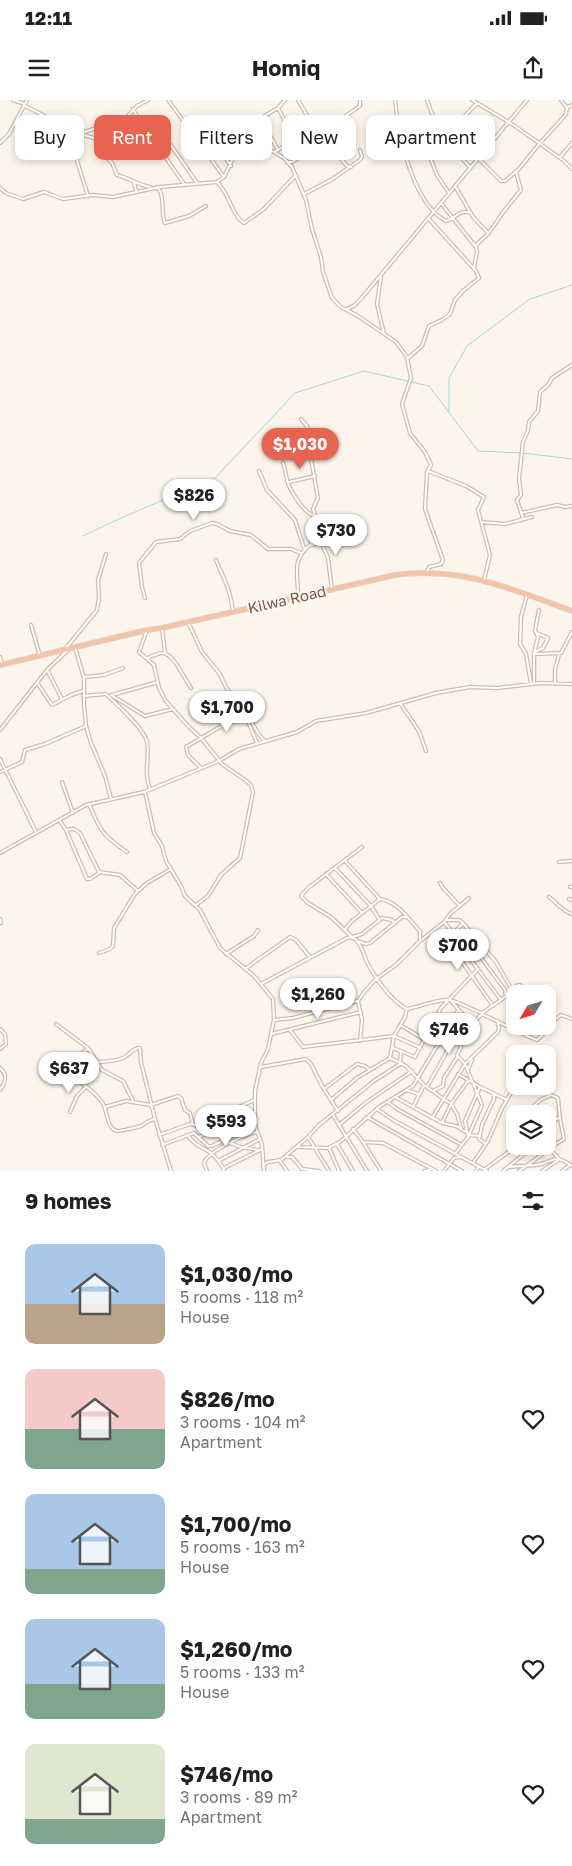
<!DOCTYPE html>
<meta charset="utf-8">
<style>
body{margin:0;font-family:"Golos Text",sans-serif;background:#f2f2f2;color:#202124;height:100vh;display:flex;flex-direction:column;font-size:19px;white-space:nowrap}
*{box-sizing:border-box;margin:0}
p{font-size:16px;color:#757577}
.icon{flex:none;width:28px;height:28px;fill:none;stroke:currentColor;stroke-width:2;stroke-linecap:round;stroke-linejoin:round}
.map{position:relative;height:1071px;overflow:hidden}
.side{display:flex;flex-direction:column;background:#fff;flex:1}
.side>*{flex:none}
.guide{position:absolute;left:15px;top:15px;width:542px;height:45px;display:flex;gap:10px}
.needle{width:32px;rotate:232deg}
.tools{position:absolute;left:506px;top:885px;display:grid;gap:10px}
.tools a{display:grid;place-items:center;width:50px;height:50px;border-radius:10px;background:#fff;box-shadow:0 2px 8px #0003;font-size:25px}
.price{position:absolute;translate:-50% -42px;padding:0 11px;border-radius:18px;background:#fff;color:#222;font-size:16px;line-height:32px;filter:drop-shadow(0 1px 2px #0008)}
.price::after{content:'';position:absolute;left:50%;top:30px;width:15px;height:11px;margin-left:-8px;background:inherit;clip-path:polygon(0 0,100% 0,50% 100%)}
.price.selected{background:#e76550;color:#fff}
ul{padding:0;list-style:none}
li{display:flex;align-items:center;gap:15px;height:125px;padding:0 25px}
li span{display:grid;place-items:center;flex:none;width:140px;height:100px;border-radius:10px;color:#555}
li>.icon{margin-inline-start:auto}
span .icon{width:60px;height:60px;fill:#fffc;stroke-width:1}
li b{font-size:21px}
h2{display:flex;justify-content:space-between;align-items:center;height:60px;padding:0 25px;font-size:21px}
.chip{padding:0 18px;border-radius:10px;background:#fff;box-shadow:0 2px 8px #0003;font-size:18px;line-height:45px}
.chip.selected{background:#e76550;color:#fff}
.status{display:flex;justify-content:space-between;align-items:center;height:35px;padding:0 25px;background:#fff;direction:ltr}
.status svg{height:14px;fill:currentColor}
header{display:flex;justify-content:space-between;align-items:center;height:65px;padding:0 25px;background:#fff;font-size:22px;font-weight:700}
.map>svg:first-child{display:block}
</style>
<div class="status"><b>12:11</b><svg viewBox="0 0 49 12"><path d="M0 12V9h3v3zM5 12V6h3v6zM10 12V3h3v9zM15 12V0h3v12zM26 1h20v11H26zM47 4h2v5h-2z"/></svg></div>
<header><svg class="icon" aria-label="menu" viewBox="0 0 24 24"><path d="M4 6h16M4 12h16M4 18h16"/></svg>Homiq<svg class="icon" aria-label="share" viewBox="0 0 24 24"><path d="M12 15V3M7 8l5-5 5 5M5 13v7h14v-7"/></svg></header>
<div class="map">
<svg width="572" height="1071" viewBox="0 0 572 1071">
<rect width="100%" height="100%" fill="#fdf5eb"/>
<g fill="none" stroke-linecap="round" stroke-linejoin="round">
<path stroke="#a4d6da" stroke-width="1" d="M449,312V278L467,246L530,199L572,185
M83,436L121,418L215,378L295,293L364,271L429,286L478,351L522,353L572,359"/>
<g stroke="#d1bbaf" stroke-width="4.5">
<path id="minor" d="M13,0L25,4
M168,0L224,77
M395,0C398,35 413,104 446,121C456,118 459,109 471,113
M427,0C435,26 451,47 470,67
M472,0L512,24L563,60L572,69
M25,6L51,19L65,29L78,34L97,28L116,26L124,20L137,6L148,0
M278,8L295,40
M567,8L572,5
M133,9L152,42L164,55L184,84
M198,19L231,66
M261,19L278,50
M184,22L191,19H213L223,31L238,36L245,42L272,51L284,58L292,67L306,100L312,129L321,157L323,172L332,198L341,207L358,216L396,242L407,257L411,278L402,304L410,333L425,352L431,365L427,372L425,409L443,460L441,464L429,467L427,472
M68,32L88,96
M80,34L94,38L100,50L112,63L117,75C129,78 138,85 150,87
M164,35L197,83
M445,37L477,3
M401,38L419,34L421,35L437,75L449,93
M0,43L9,34L27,0
M333,49L353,36L344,17L360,6V0
M274,52L300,37L308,17L298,0
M558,57L561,56L572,43
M478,58L501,81H505L519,69L539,44L562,19L566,14L567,8L561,0
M287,62H292L325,43L331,47L347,66L351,67
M134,82L136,91
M217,82C229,93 232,116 244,123L264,109L295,76
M455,86L473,117L488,133
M157,87C166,96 160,112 165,123L189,116L206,106
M0,88L6,93L23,99L44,92L63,99L93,95L113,97L160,87L217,82L224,77L237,50L251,37L261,18L278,8L285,0
M304,94L331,80L360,60L362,57L360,50
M441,103L475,146
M474,168L477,152L476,145L488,134L504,111L521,90L516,72
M381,176L377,204L384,234
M346,210L355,205L365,194L527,0
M407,259L422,246L429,226L442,220L450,214L455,200L463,191L479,178L476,171L428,118
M283,363C285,368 285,370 286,375C287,387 303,413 315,416
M259,371L267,390L295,420L304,448
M428,371L466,386L484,397L478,410L490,455L484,480
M289,382L315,376
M521,413L557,405L565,407L572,406
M523,418L517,400L521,395L519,379L523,342L528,330L529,322L538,311L540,292L549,284L552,278L572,265
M481,422L505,424L532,417
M316,430L328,458L332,490
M311,445L321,443
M216,460C224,480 231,490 233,512
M298,495C298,472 291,460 311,444C310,435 317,431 317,422C317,418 314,413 313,409L318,398L310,353V338L307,326L301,319
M527,495L521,517L520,544L526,554L531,584
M145,498L142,487L139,463L156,442L180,439L190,431L212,423L217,424L230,431L251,435L268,449H291L301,453
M188,522L202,552L219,573L226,587L244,612L257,643
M31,525L40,556
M162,528L165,553
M147,530L139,552L154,565L159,588L165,600L188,626L201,638L222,664L245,680L251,685L253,692L240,758L221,775L208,796L196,805
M75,547L84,578V604L86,626L91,643L105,676L111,699
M66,548L97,510L99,498L98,480L106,454
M534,552L543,548L548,538L537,533
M534,554L561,553L572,532
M0,557L2,565
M148,558C152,556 159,553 163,553C174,554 185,580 191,588
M47,570L62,599
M85,577L104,575L123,568
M555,583V570L559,554
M38,584L52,605L71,595L83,591
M534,584V553L538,537L535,530L539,510
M111,595L145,616L173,609
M112,595L158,582
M83,596L106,594C116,604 145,629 147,642C150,660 143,670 150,689
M400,603L419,631L426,651
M248,617C254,624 257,635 265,641
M0,630L47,570L68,550
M0,659L36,732
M201,668L188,655L186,647L225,624L247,617
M0,672L22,662L25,650L45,644L86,626
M62,682L73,713
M145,692L154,733L162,746L166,761L181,786L185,796L200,810L220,848L254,876L273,899L274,920L271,934L268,949L261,963L255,991V1025L262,1045L264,1071
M89,704C101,732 102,735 127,752
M60,721L66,730L74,729L80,733L99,772L120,775L138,791
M66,730L87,779H90L99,773
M0,753L86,705L144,692L219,661L239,649L297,632L316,621L366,613L436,593L470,587L497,588L540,583L572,584
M345,761L380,799L352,821L345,829
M559,762L572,761
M335,768L371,806L379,819
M326,774L362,813
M440,783L443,788L460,806
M570,787H572
M549,797C557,803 562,811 572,814
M380,799C400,803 406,817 420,831V841
M569,799L572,800
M0,819L1,823
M447,820H459L462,822L496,862L512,890
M444,822L463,845L470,859L501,900
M453,834L463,823
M352,837L331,817L308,803L301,796L308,788L362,747
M353,837L362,834L382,818L392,820L395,823
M357,841L366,844L370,843L402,817H407
M99,853L110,849L113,846L114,828L135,794L147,783L171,769
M226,854L254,836L258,830
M458,856L493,906
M482,859L505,890L506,896
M245,869L290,837L296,840L310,857
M261,884L347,838C351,837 354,837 357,841C362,847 364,855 367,862C374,877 392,902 407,909C419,907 437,899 449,900C461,902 471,910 482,913L501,900L518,885H520L526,894
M452,902L472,925
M407,909L405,917L394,936L390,958L406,966L424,985L451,1004L457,1014L461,1029
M482,914L527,936L537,940L552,926L553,921
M274,920L293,918L357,901
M56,924L88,948L102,970L123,981L133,1001
M548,925L561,915L572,919
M402,926L425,940
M433,926L446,923L459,910
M0,929L5,934L6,944L0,949
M290,930L303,947L394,936L421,948
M271,934L361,912
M428,936L445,938L454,942
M458,937L461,947L457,955L465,964L482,1005L468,1037
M360,941L362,920L358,901L365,891L376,879L396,865L419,842L444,822L450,814L469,798
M393,948L415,957L441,908L478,869
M95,962C104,962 115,961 123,958C130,955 132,948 140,948L141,962L155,1019
M261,967L306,959L311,964L322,986L338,1011
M0,968C8,975 6,982 0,990
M47,969C68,973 89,985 102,1002C108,1010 106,1030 118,1031C121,1031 138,1027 141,1026C146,1023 149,1020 155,1019L171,1071
M468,969L472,960
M67,974L76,959L87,949
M458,974L480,987L507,1000
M427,987L450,946L482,914
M324,989L357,964L365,966L370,970
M407,990L418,994
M433,991L443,986L444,978L458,956
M395,997L442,1023L456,1026L466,1032
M331,1000L357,978L390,958
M389,1003L397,1009L462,1045
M105,1007L126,1001L151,1005L178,996L181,998L185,1010L190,1013L193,1024
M413,1007L424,985
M377,1009L393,1020L487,1071
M70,1012L77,996L86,987
M524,1014L542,999L551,995L558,998L560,1019L564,1039L551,1047
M333,1015L367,1071
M367,1017L462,1071
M432,1018L465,964L498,932L499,927L497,921
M442,1023L451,1004L468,981
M548,1023L559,1018
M339,1025L364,1004L412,971
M353,1029L363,1042L381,1071
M159,1035L190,1024L198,1026L254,1000
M188,1035C191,1042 199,1046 206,1050C213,1053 222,1064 224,1071
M469,1035L480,1036
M199,1037L254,1013
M308,1037L329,1071
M363,1042L383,1043L436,1071
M230,1043L241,1047L259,1050
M548,1043L551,1048
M337,1044L353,1071
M486,1044L479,1039L482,1025L494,999V994
M162,1045L194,1033L208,1046H212L255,1025
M298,1047L328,1048L340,1042L379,1007L413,986L435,949L439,944L449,940
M329,1048L339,1071
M512,1050L511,1036L515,1024
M455,1054L468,1037L465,1021L480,987
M287,1057H292L302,1069L319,1071
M218,1061L260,1039
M280,1061L287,1071
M473,1063L488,1041L502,1008L515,986
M263,1066L268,1062L281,1060L308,1037L319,1025L374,981L400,964L401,951
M508,1067C517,1066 526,1066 536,1065C554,1063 552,1052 572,1066
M224,1068L262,1049
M485,1069L517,1046
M207,1071L204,1063C208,1051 244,1035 257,1032
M425,1071L432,1069
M444,1071L454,1058L460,1057
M476,1071L479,1066
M503,1071L534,1046
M519,1071L547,1051L551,1050L559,1059
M542,1071L560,1059
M562,1071L570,1065"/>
</g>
<g stroke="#dad1cd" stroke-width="6">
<path id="trunk" d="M0,565L147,530L162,528L395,475C461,466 512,489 572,511"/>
</g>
<use href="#minor" stroke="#fff" stroke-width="2"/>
<use href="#trunk" stroke="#f9c2a3" stroke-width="4"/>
</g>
<g text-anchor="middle" stroke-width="4" stroke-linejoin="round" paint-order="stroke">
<g font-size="15" fill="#7a594d" stroke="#fff9f2">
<text transform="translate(287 500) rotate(-13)" y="5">Kilwa Road</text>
</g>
</g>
</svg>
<div class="tools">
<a><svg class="needle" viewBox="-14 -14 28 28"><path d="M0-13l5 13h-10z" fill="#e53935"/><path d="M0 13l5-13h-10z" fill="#757577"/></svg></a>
<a><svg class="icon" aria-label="locate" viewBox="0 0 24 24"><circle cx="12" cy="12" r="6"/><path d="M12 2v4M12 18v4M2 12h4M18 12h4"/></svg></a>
<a><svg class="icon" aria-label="layers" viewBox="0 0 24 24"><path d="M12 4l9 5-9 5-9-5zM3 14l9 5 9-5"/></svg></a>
</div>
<b class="price selected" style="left:300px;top:370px">$1,030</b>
<b class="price" style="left:194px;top:421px">$826</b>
<b class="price" style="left:336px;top:456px">$730</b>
<b class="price" style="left:227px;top:633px">$1,700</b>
<b class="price" style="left:458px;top:871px">$700</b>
<b class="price" style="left:318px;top:920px">$1,260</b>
<b class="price" style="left:449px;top:955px">$746</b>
<b class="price" style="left:69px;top:994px">$637</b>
<b class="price" style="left:226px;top:1047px">$593</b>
<div class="guide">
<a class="chip">Buy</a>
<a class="chip selected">Rent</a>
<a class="chip">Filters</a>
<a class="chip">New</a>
<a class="chip">Apartment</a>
</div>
</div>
<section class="side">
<h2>9 homes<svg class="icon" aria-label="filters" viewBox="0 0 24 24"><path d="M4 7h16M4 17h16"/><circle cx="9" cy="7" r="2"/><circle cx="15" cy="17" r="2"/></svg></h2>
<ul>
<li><span style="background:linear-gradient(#a9c7e8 60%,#b9a48a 0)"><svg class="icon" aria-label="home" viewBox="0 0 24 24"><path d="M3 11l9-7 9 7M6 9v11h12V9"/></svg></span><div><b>$1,030/mo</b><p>5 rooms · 118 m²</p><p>House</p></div><svg class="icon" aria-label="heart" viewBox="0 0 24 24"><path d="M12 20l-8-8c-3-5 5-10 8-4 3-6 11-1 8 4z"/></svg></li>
<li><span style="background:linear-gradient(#f6c9c9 60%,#7fa58c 0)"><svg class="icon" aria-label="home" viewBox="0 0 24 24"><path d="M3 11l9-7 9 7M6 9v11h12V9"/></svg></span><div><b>$826/mo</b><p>3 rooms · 104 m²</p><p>Apartment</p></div><svg class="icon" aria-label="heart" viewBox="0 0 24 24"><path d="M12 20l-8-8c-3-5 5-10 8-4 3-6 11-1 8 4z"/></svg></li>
<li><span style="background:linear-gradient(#a9c7e8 75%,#7fa58c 0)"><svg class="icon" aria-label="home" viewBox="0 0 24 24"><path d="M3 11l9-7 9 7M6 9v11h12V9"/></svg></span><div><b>$1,700/mo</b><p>5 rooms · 163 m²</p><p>House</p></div><svg class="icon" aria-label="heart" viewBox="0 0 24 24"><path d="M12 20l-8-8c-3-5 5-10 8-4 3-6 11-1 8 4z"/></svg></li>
<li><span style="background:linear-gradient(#a9c7e8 65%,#7fa58c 0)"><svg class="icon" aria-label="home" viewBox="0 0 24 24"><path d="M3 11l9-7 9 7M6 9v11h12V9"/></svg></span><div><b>$1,260/mo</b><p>5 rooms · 133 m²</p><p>House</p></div><svg class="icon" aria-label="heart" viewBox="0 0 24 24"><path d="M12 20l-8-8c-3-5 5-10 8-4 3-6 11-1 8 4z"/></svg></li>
<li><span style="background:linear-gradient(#dfe7d0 75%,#7fa58c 0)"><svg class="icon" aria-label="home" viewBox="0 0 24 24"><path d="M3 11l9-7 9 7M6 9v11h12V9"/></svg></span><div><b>$746/mo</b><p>3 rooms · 89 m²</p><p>Apartment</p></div><svg class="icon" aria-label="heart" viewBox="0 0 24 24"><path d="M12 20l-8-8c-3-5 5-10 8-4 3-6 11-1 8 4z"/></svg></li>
</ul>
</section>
